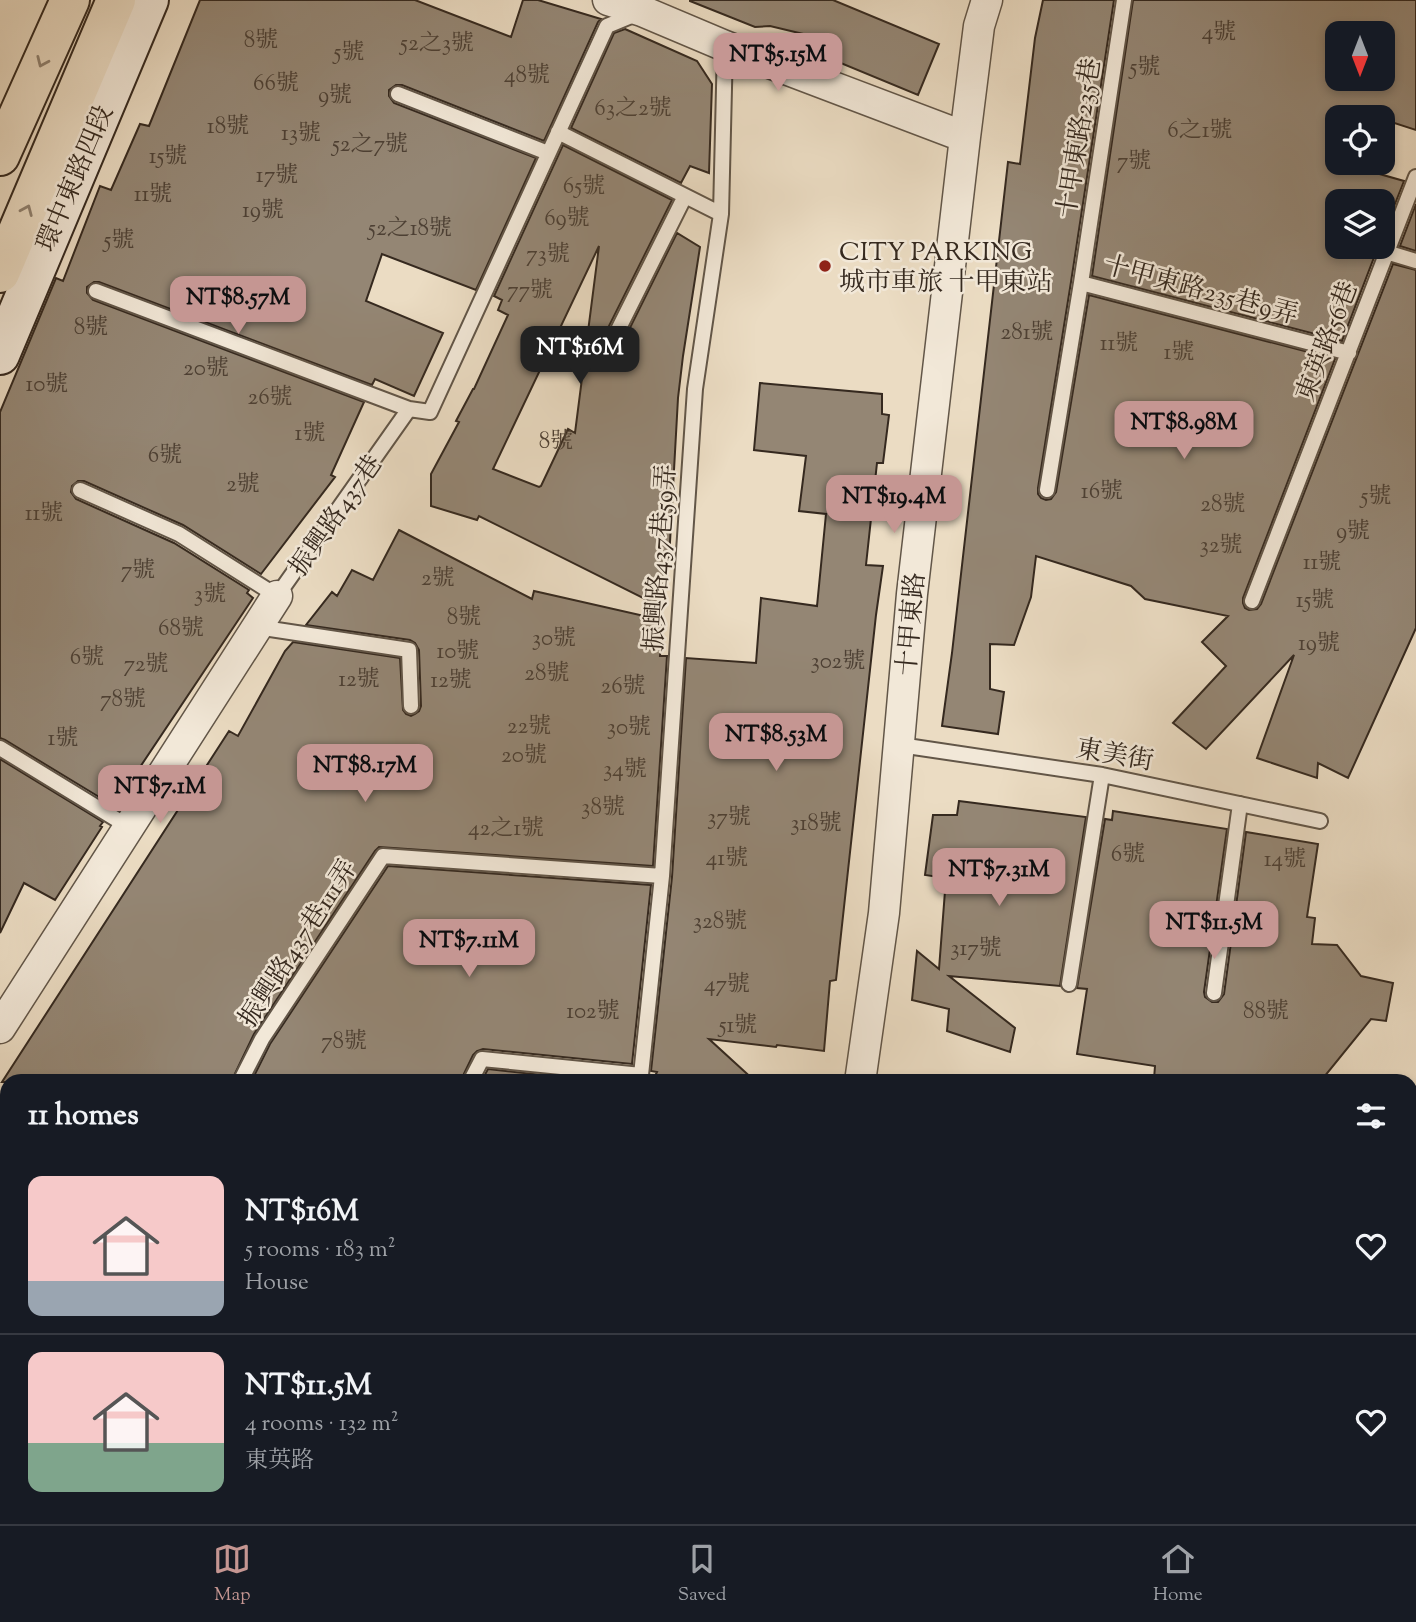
<!DOCTYPE html>
<meta charset="utf-8">
<style>
body{margin:0;font-family:"Sorts Mill Goudy","Noto Serif TC",serif;background:#20242c;color:#f1f3f6;height:100vh;display:flex;flex-direction:column;font-size:26px;white-space:nowrap}
*{box-sizing:border-box;margin:0}
p{font-size:23px;color:#9ea1a6}
.icon{flex:none;width:38px;height:38px;fill:none;stroke:currentColor;stroke-width:2;stroke-linecap:round;stroke-linejoin:round}
.map{position:relative;flex:1;overflow:hidden}
.panel{position:absolute;left:0px;top:1074px;width:1418px;height:450px;display:flex;flex-direction:column;background:#171b24;border-radius:21px 21px 0 0;box-shadow:0 4px 10px #0003}
.panel>*{flex:none}
.needle{width:46px;rotate:180deg}
.fabs{position:absolute;left:1325px;top:21px;display:grid;gap:14px}
.fabs a{display:grid;place-items:center;width:70px;height:70px;border-radius:14px;background:#171b24;box-shadow:0 4px 10px #0003;font-size:35px}
.price{position:absolute;translate:-50% -60px;padding:0 16px;border-radius:14px;background:#c59692;color:#111;font-size:23px;line-height:46px;filter:drop-shadow(0 2px 4px #0008)}
.price::after{content:'';position:absolute;left:50%;top:42px;width:21px;height:16px;margin-left:-10px;background:inherit;clip-path:polygon(0 0,100% 0,50% 100%)}
.price.selected{background:#222;color:#fff}
ul{padding:0;list-style:none}
li{display:flex;align-items:center;gap:21px;height:175px;padding:0 28px}
li+li{border-top:2px solid #363941}
li span{display:grid;place-items:center;flex:none;width:196px;height:140px;border-radius:14px;color:#555}
li>.icon{margin-inline-start:auto}
span .icon{width:84px;height:84px;fill:#fffc;stroke-width:1}
li b{font-size:30px}
h2{display:flex;justify-content:space-between;align-items:center;height:84px;padding:0 28px;font-size:30px}
.tab-bar{display:flex;justify-content:space-around;align-items:center;height:98px;border-top:2px solid #363941;background:#171b24;font-size:19px;color:#9ea1a6}
.tab-bar a{display:grid;justify-items:center;gap:4px}
.tab-bar .selected{color:#c59692}
.map>svg:first-child{display:block}
</style>
<div class="map">
<svg width="1416" height="1524" viewBox="0 0 1416 1524">
<rect width="100%" height="100%" fill="#ebdcc3"/>
<filter id="stains"><feTurbulence type="fractalNoise" baseFrequency=".00286" numOctaves="4"/><feColorMatrix values="0 0 0 0 .2 0 0 0 0 .09 0 0 0 0 .02 0 0 0 .5 -.17"/></filter>
<radialGradient id="worn" r=".72"><stop offset=".6" stop-color="#630" stop-opacity="0"/><stop offset="1" stop-color="#630" stop-opacity=".3"/></radialGradient>
<path fill="#948674" stroke="#35291f" stroke-width="2" fill-rule="evenodd" d="M200,0H415L511,37L523,0H538L601,19L598,22L544,141L402,85H396L389,90V96L394,103L536,158L476,290L382,254L366,301L443,333L414,396L375,379L372,385L99,282H94L87,287V293L93,300L364,402L331,475L335,477L261,574L183,525L84,481H78L72,486L71,492L76,499L174,543L249,590L247,593L253,598L114,806L5,740L0,738V412L56,278L63,281L100,186L111,190L140,124L149,126Z
M690,0H833L939,44L918,95L814,52L820,38L770,26L755,27L690,1Z
M1043,0H1114L1071,282L1038,488V494L1041,498L1046,500L1051,499L1056,492L1089,295L1335,359L1243,598V603L1245,608L1249,610L1257,609L1261,604L1393,264L1416,270V628L1348,778L1318,763L1317,778L1257,758L1294,655L1206,749L1173,723L1226,666L1202,642L1228,616L1145,599L1131,586L1036,556L1031,597L1014,645L990,644V689L1004,692L998,734L942,726L952,653L1008,162L1020,164L1035,38Z
M1133,0H1416V130L1382,119V117H1376L1361,112L1360,117H1337V163H1349L1348,165L1404,181L1382,237V201H1337V247H1378L1342,341L1092,276ZM1337,33H1382V79H1337Z
M625,29L697,61L712,84L709,173L690,166L681,183L571,128L614,33Z
M563,145L672,200L594,356V361L598,368L604,369L612,364L677,233L700,247L683,356L678,398L669,560L667,578H665L663,608L479,516L477,520L431,506V474L459,422L456,421L473,389H474L508,315L498,310L502,300L494,296ZM599,246L575,433L568,429L541,486L539,487L493,469Z
M1416,204V251L1400,246Z
M760,383L882,394V414L889,415L883,463H877L866,565L883,566L876,615L836,980L830,981L824,1051L777,1045L776,1047L709,1039L756,1082H652L657,1072L651,1071L672,877L686,658L756,663L761,598L817,606L826,514L799,511L806,456L754,450Z
M399,530L532,599L534,591L662,620L660,656H667L653,866L379,847L375,851L254,1034L231,1082H2L229,731L238,736L285,651L293,642L400,658L403,710L406,714L411,716L415,714L419,711L421,706L419,650L415,643L410,640L306,625L332,592L337,596L352,570L373,580Z
M0,759L103,822L100,826L102,827L55,900L24,883L0,933Z
M959,801L1086,817L1060,986L949,976L1015,1028L1010,1052L947,1031L949,1009L912,1000L917,951L939,969L946,878L925,875L933,815H957Z
M1113,811L1227,829L1204,992L1205,997L1212,1002H1218L1224,994L1246,832L1318,844L1307,917L1315,918L1312,944L1337,945L1361,976L1393,983L1386,1021L1371,1019L1320,1082H1204L1154,1079L1155,1066L1077,1054L1087,989L1077,988L1105,819L1112,820Z
M388,866L651,885L632,1064L483,1049L477,1051L473,1055L460,1082H251L270,1044Z
M488,1069L551,1076L559,1082H481Z"/>
<g fill="none" stroke-linecap="round" stroke-linejoin="round">
<g stroke="#625648" stroke-width="18">
<path id="lane" d="M398,94L548,153
M558,132L721,214
M1386,252L1416,261
M1081,283L1349,353
M96,291L409,409
M603,360L685,196
M80,490L179,534L277,596L409,409L430,412L607,26L636,14
M1047,490L1081,283L1124,0
M1252,601L1416,177
M257,627L409,650L411,706
M900,745L1102,775L1320,821
M0,748L129,827
M1069,984L1102,775
M1214,993L1240,804
M240,1082L262,1039L383,856L662,876
M470,1082L482,1059L641,1075
M637,1082L641,1075L662,876L695,389L721,214L725,46
M133,1517L134,1524
M519,1517H521
M413,1524L414,1517"/>
</g>
<g stroke="#625648" stroke-width="33">
<path id="street" d="M608,0L642,11L725,46L965,137
M0,1028L277,596
M860,1082L884,913L912,594L965,137L979,26L987,0
M1410,1148L1416,1121
M0,1285L2,1298
M810,1524L811,1517
M1331,1524L1333,1517"/>
</g>
<g stroke="#35291f" stroke-width="42">
<path id="secondary" d="M0,355L149,0"/>
</g>
<g stroke="#35291f" stroke-width="42">
<path id="highway" d="M0,156L70,0
M0,273L116,0"/>
</g>
<use href="#lane" stroke="#f2e8d8" stroke-width="14"/>
<use href="#street" stroke="#f2e8d8" stroke-width="30"/>
<use href="#secondary" stroke="#f2e8d8" stroke-width="38"/>
<use href="#highway" stroke="#ebdcc3" stroke-width="38"/>
</g>
<defs><path id="oneway-chevron" d="M-2-3.5L2.5 0L-2 3.5" fill="none" stroke-width="1.6" stroke-linecap="round" stroke-linejoin="round" transform="scale(1.75)"/></defs>
<g stroke="#908271">
<use href="#oneway-chevron" transform="translate(42 62) rotate(114)"/>
<use href="#oneway-chevron" transform="translate(27 210) rotate(-67)"/>
</g>
<circle fill="#8f2418" stroke="#f2e8d8" stroke-width="2.5" cx="825" cy="266" r="7"/>
<g text-anchor="middle" stroke-width="5" stroke-linejoin="round" paint-order="stroke">
<g font-size="23" fill="#4d4034">
<text x="1219" y="39">4號</text>
<text x="261" y="47">8號</text>
<text x="437" y="50">52之3號</text>
<text x="349" y="59">5號</text>
<text x="1145" y="74">5號</text>
<text x="527" y="82">48號</text>
<text x="276" y="90">66號</text>
<text x="335" y="102">9號</text>
<text x="633" y="115">63之2號</text>
<text x="228" y="133">18號</text>
<text x="1200" y="137">6之1號</text>
<text x="301" y="140">13號</text>
<text x="370" y="151">52之7號</text>
<text x="168" y="163">15號</text>
<text x="1134" y="168">7號</text>
<text x="277" y="182">17號</text>
<text x="584" y="193">65號</text>
<text x="153" y="201">11號</text>
<text x="263" y="217">19號</text>
<text x="567" y="225">69號</text>
<text x="410" y="235">52之18號</text>
<text x="119" y="247">5號</text>
<text x="548" y="261">73號</text>
<text x="530" y="297">77號</text>
<text x="91" y="334">8號</text>
<text x="1027" y="339">281號</text>
<text x="1119" y="350">11號</text>
<text x="1179" y="359">1號</text>
<text x="206" y="375">20號</text>
<text x="47" y="391">10號</text>
<text x="270" y="404">26號</text>
<text x="310" y="440">1號</text>
<text x="556" y="448">8號</text>
<text x="165" y="462">6號</text>
<text x="243" y="491">2號</text>
<text x="1102" y="498">16號</text>
<text x="1376" y="503">5號</text>
<text x="1223" y="511">28號</text>
<text x="44" y="520">11號</text>
<text x="1353" y="538">9號</text>
<text x="1221" y="552">32號</text>
<text x="1322" y="569">11號</text>
<text x="138" y="577">7號</text>
<text x="438" y="585">2號</text>
<text x="210" y="601">3號</text>
<text x="1315" y="607">15號</text>
<text x="464" y="624">8號</text>
<text x="181" y="635">68號</text>
<text x="554" y="645">30號</text>
<text x="1319" y="650">19號</text>
<text x="458" y="658">10號</text>
<text x="87" y="664">6號</text>
<text x="838" y="668">302號</text>
<text x="146" y="671">72號</text>
<text x="547" y="680">28號</text>
<text x="359" y="686">12號</text>
<text x="451" y="687">12號</text>
<text x="623" y="693">26號</text>
<text x="123" y="706">78號</text>
<text x="529" y="733">22號</text>
<text x="629" y="734">30號</text>
<text x="63" y="745">1號</text>
<text x="524" y="762">20號</text>
<text x="625" y="776">34號</text>
<text x="603" y="814">38號</text>
<text x="729" y="824">37號</text>
<text x="816" y="830">318號</text>
<text x="506" y="835">42之1號</text>
<text x="1128" y="861">6號</text>
<text x="727" y="865">41號</text>
<text x="1285" y="866">14號</text>
<text x="720" y="928">328號</text>
<text x="976" y="955">317號</text>
<text x="727" y="991">47號</text>
<text x="593" y="1018">102號</text>
<text x="1266" y="1018">88號</text>
<text x="738" y="1032">51號</text>
<text x="344" y="1048">78號</text>
</g>
<g font-size="26" fill="#35291f" stroke="#f2e8d8">
<text transform="translate(1078 138) rotate(-81)" y="9">十甲東路235巷</text>
<text transform="translate(74 178) rotate(-67)" y="9">環中東路四段</text>
<text transform="translate(1201 289) rotate(15)" y="9">十甲東路235巷9弄</text>
<text transform="translate(1326 341) rotate(-69)" y="9">東英路56巷</text>
<text transform="translate(335 515) rotate(-55)" y="9">振興路437巷</text>
<text transform="translate(659 558) rotate(-86)" y="9">振興路437巷59弄</text>
<text transform="translate(910 624) rotate(-85)" y="9">十甲東路</text>
<text transform="translate(1115 754) rotate(10)" y="9">東美街</text>
<text transform="translate(297 943) rotate(-57)" y="9">振興路437巷111弄</text>
</g>
<g font-size="26" fill="#35291f" stroke="#f2e8d8" text-anchor="start">
<text x="839" y="260">CITY PARKING<tspan x="839" dy="30">城市車旅 十甲東站</tspan></text>
</g>
</g>
<rect width="100%" height="100%" filter="url(#stains)"/>
<rect width="100%" height="100%" fill="url(#worn)"/>
</svg>
<div class="fabs">
<a><svg class="needle" viewBox="-14 -14 28 28"><path d="M0-13l5 13h-10z" fill="#e53935"/><path d="M0 13l5-13h-10z" fill="#9ea1a6"/></svg></a>
<a><svg class="icon" aria-label="locate" viewBox="0 0 24 24"><circle cx="12" cy="12" r="6"/><path d="M12 2v4M12 18v4M2 12h4M18 12h4"/></svg></a>
<a><svg class="icon" aria-label="layers" viewBox="0 0 24 24"><path d="M12 4l9 5-9 5-9-5zM3 14l9 5 9-5"/></svg></a>
</div>
<b class="price" style="left:778px;top:93px">NT$5.15M</b>
<b class="price" style="left:238px;top:336px">NT$8.57M</b>
<b class="price selected" style="left:580px;top:386px">NT$16M</b>
<b class="price" style="left:1184px;top:461px">NT$8.98M</b>
<b class="price" style="left:894px;top:535px">NT$19.4M</b>
<b class="price" style="left:776px;top:773px">NT$8.53M</b>
<b class="price" style="left:365px;top:804px">NT$8.17M</b>
<b class="price" style="left:160px;top:825px">NT$7.1M</b>
<b class="price" style="left:999px;top:908px">NT$7.31M</b>
<b class="price" style="left:1214px;top:961px">NT$11.5M</b>
<b class="price" style="left:469px;top:979px">NT$7.11M</b>
<section class="panel">
<h2>11 homes<svg class="icon" aria-label="filters" viewBox="0 0 24 24"><path d="M4 7h16M4 17h16"/><circle cx="9" cy="7" r="2"/><circle cx="15" cy="17" r="2"/></svg></h2>
<ul>
<li><span style="background:linear-gradient(#f6c9c9 75%,#9aa5b1 0)"><svg class="icon" aria-label="home" viewBox="0 0 24 24"><path d="M3 11l9-7 9 7M6 9v11h12V9"/></svg></span><div><b>NT$16M</b><p>5 rooms · 183 m²</p><p>House</p></div><svg class="icon" aria-label="heart" viewBox="0 0 24 24"><path d="M12 20l-8-8c-3-5 5-10 8-4 3-6 11-1 8 4z"/></svg></li>
<li><span style="background:linear-gradient(#f6c9c9 65%,#7fa58c 0)"><svg class="icon" aria-label="home" viewBox="0 0 24 24"><path d="M3 11l9-7 9 7M6 9v11h12V9"/></svg></span><div><b>NT$11.5M</b><p>4 rooms · 132 m²</p><p>東英路</p></div><svg class="icon" aria-label="heart" viewBox="0 0 24 24"><path d="M12 20l-8-8c-3-5 5-10 8-4 3-6 11-1 8 4z"/></svg></li>
</ul>
</section>
</div>
<nav class="tab-bar">
<a class="selected"><svg class="icon" aria-label="map" viewBox="0 0 24 24"><path d="M3 6l6-2 6 2 6-2v14l-6 2-6-2-6 2zM9 4v14M15 6v14"/></svg>Map</a>
<a><svg class="icon" aria-label="saved" viewBox="0 0 24 24"><path d="M7 4h10v16l-5-4-5 4z"/></svg>Saved</a>
<a><svg class="icon" aria-label="home" viewBox="0 0 24 24"><path d="M3 11l9-7 9 7M6 9v11h12V9"/></svg>Home</a>
</nav>
